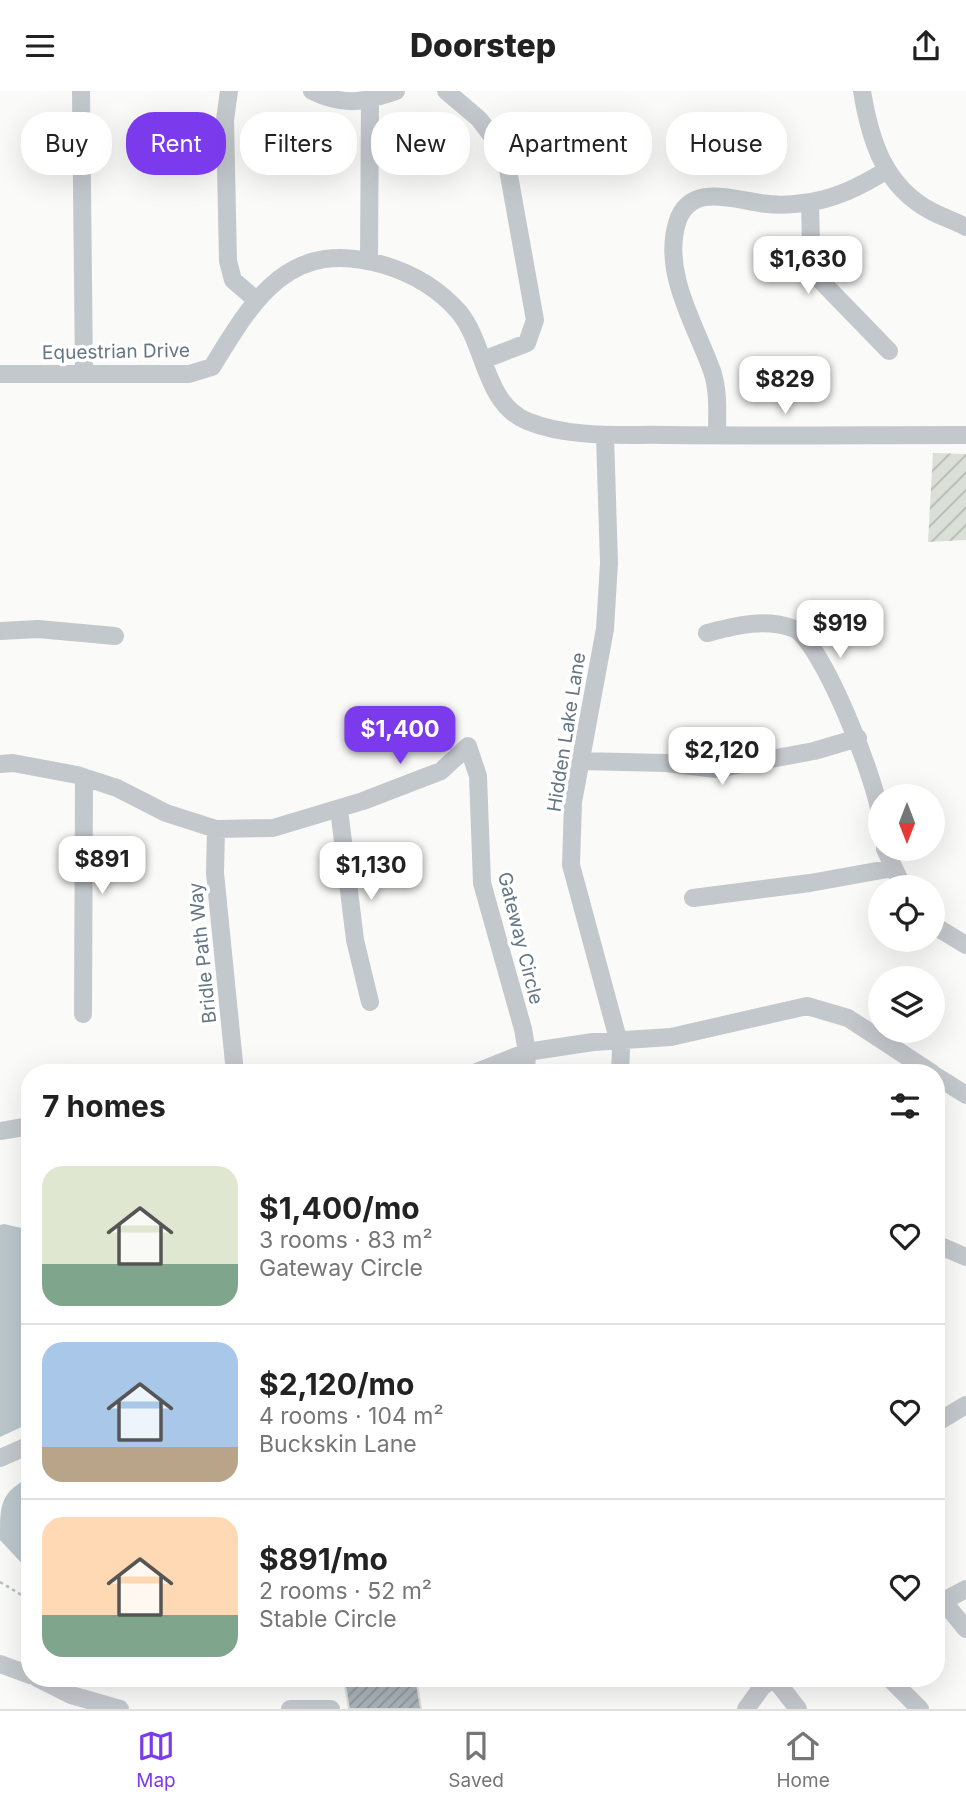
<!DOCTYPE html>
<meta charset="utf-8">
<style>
body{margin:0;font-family:Inter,sans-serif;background:#f2f2f2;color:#222;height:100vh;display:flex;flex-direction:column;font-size:26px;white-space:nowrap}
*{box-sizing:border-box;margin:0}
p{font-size:23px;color:#767676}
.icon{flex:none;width:38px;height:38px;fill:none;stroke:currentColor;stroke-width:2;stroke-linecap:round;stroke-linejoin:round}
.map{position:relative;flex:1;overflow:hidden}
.panel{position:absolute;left:21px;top:973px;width:924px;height:623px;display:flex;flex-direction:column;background:#fff;border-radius:28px;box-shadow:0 7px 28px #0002}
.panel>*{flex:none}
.top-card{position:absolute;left:21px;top:21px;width:924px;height:63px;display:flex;gap:14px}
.needle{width:46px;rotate:180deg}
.buttons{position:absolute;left:868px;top:693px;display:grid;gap:14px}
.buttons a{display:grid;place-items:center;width:77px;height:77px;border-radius:50%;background:#fff;box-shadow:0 7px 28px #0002;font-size:35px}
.price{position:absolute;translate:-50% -60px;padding:0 16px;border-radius:14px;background:#fff;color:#222;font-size:23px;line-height:46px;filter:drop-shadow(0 2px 4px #0008)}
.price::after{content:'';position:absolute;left:50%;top:42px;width:21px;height:16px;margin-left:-10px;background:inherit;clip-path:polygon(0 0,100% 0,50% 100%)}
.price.on{background:#7c3aed;color:#fff}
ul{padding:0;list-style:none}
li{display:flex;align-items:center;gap:21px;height:175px;padding:0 21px}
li+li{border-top:2px solid #e0e0e0}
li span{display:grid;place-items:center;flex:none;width:196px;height:140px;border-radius:21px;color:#555}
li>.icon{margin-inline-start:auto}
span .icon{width:84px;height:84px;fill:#fffc;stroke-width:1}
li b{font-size:30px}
h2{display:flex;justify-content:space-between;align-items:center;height:84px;padding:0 21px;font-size:30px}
.chip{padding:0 24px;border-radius:28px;background:#fff;box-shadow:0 7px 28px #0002;font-size:24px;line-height:63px}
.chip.on{background:#7c3aed;color:#fff}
header{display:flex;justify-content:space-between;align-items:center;height:91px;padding:0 21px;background:#fff;font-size:32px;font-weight:800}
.dock{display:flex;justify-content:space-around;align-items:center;height:98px;border-top:2px solid #e0e0e0;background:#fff;font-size:19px;color:#767676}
.dock a{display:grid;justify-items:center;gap:4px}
.dock .on{color:#7c3aed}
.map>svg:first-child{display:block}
</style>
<header><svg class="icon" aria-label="menu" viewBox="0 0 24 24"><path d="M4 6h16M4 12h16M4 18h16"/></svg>Doorstep<svg class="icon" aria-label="share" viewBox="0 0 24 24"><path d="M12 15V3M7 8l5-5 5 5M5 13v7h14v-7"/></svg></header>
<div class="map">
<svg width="966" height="1618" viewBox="0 0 966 1618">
<defs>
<pattern id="garden-furrows" width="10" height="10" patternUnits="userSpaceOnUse" patternTransform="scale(1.75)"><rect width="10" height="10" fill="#dadfd7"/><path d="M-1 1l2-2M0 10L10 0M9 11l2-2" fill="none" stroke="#b4b9b4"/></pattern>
<pattern id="building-hatch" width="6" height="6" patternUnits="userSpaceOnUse" patternTransform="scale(1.75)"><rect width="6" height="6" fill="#aab3b9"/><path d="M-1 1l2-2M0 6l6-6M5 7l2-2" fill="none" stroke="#8e969c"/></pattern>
</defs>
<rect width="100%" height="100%" fill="#fafaf8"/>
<path fill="url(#garden-furrows)" d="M933,362L966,363V449L928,451Z"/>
<path fill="#bbc7cb" d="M4,1133L30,1139V1332L0,1346V1134Z
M30,1386V1481L0,1449C0,1413 0,1402 30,1386Z"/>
<path fill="url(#building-hatch)" stroke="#dcdcda" stroke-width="2" d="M387,1587H416L421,1618H349L345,1594Z"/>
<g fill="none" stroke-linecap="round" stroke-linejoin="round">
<path stroke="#bbbfc2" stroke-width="2.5" stroke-dasharray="3.5 3.5" stroke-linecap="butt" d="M0,1491L30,1509"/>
<path stroke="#c3c8cc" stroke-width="18" d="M81,0L84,283
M229,0L225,29L228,170L233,189L256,209
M312,0C345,16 364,11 396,0
M446,0L479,28L505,62L535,229L527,252L483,269
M862,0C870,49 884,95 931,120C942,126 955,130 966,136
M810,111L811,155L822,191L889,260
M369,169L370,9
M0,283H189L212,276C255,205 291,146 384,174C414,183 438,197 459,221C486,254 484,312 527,330C571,348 624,343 669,344C768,345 867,344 966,344
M605,344L609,472L605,538L573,711L571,774L621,959L620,982
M717,344C717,324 719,300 712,280C696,235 662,182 677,132C689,92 731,108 760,112C773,114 790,114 803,112C834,109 861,95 887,79
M0,540L38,538L115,545
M707,542C735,535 763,527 792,537C821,546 877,692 880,724
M580,670L666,672L716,678L814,660L858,647
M0,673L13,672L77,684L117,697L166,722L216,738L273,737L363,710L441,680L468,655L478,685L482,792L523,938L527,961L526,982
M339,718L355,849L370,911
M216,738L215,782L235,982
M885,758L903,796
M693,807L810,792L893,777
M933,834L966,854
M83,923L84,686
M474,982L527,961L593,951L671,946L807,915L848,927L932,982
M936,985L966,1004
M0,1040L30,1035
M936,1153L966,1166
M936,1332L966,1314
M0,1367L30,1354
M943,1510L966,1538
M936,1514L966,1498
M0,1573L30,1584
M37,1587L71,1604L120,1618
M774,1587L798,1618
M889,1587L920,1618
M290,1618H331
M746,1618L762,1596L773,1587"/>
</g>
<g text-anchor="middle" stroke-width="7" stroke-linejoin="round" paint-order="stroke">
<g font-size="19" fill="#657683" stroke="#fff">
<text transform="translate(116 260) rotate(-1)" y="7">Equestrian Drive</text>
<text transform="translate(566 641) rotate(-81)" y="7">Hidden Lake Lane</text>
<text transform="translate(521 847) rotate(76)" y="7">Gateway Circle</text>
<text transform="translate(202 862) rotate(-96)" y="7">Bridle Path Way</text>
</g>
</g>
</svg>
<div class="buttons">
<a><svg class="needle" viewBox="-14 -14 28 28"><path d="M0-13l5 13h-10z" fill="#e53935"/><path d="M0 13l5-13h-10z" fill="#767676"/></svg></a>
<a><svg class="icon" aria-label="locate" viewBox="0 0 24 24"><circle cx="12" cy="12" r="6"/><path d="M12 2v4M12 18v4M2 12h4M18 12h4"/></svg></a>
<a><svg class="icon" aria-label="layers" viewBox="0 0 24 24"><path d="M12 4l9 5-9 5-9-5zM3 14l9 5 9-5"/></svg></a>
</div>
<b class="price" style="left:808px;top:205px">$1,630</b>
<b class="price" style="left:785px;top:325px">$829</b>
<b class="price" style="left:840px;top:569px">$919</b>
<b class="price on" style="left:400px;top:675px">$1,400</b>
<b class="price" style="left:722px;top:696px">$2,120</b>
<b class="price" style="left:102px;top:805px">$891</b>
<b class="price" style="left:371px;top:811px">$1,130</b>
<div class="top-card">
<a class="chip">Buy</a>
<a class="chip on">Rent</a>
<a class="chip">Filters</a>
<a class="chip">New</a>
<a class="chip">Apartment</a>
<a class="chip">House</a>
</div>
<section class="panel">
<h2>7 homes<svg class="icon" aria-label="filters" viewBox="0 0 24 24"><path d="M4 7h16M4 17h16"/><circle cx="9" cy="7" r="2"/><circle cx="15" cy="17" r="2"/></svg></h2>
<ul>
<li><span style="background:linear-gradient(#dfe7d0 70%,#7fa58c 0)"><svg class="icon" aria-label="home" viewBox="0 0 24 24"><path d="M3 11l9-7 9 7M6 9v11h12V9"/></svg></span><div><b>$1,400/mo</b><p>3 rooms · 83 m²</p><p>Gateway Circle</p></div><svg class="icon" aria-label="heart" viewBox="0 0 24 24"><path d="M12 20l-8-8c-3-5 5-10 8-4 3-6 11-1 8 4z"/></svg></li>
<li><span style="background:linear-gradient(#a9c7e8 75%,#b9a48a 0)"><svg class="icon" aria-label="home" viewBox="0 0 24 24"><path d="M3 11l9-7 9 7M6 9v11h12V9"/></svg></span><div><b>$2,120/mo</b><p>4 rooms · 104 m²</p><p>Buckskin Lane</p></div><svg class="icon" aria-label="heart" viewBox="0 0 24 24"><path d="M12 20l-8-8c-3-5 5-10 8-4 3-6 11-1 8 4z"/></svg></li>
<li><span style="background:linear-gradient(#ffd9b3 70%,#7fa58c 0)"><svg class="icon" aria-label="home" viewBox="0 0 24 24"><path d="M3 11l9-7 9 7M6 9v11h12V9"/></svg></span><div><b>$891/mo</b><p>2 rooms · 52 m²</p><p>Stable Circle</p></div><svg class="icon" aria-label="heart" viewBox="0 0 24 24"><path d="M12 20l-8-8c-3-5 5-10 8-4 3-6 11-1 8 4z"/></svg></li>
</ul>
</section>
</div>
<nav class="dock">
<a class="on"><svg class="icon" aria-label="map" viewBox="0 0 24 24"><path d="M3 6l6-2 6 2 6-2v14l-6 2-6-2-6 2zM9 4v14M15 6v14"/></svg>Map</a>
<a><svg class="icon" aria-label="saved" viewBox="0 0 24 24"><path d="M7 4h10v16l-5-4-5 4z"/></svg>Saved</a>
<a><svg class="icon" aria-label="home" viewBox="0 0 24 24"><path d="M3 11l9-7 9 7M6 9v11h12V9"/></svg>Home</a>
</nav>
